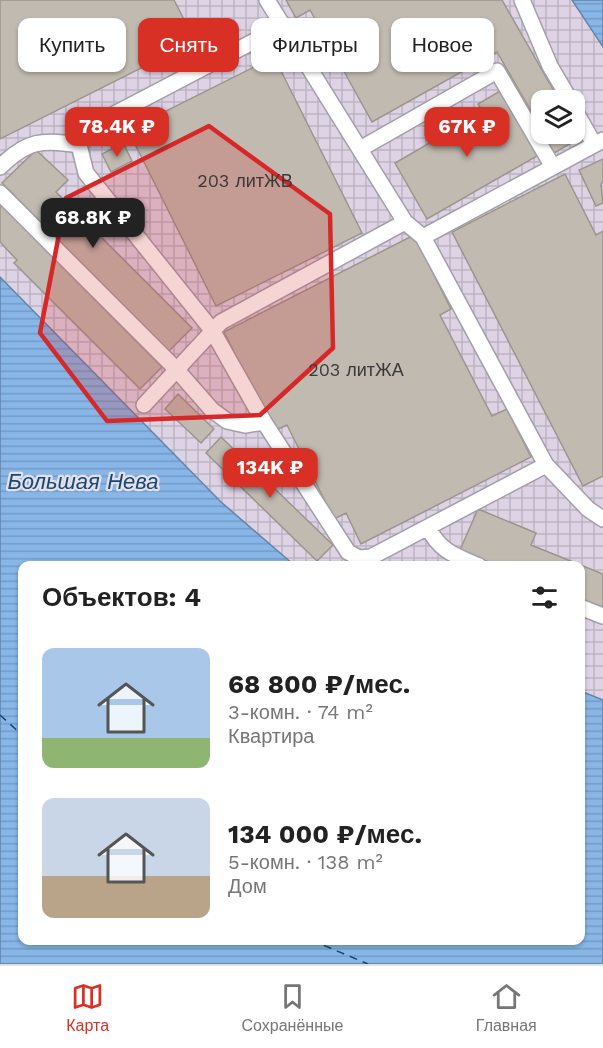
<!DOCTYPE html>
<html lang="ru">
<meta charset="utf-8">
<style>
body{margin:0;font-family:"Work Sans",sans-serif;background:#f2f2f2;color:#222;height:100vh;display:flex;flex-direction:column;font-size:22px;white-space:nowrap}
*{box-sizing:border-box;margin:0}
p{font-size:20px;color:#767676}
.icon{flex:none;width:33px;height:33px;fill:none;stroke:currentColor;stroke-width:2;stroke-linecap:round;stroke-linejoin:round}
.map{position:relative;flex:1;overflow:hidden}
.drawer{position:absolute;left:18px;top:561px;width:567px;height:384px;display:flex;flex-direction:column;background:#fff;border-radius:12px;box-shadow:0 2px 4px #0004}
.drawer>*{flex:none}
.hud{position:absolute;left:18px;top:18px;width:567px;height:54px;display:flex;gap:12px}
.fabs{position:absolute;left:531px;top:90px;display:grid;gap:12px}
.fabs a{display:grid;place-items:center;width:54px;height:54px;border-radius:12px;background:#fff;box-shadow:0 2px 4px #0004;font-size:30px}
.price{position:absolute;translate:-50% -51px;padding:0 14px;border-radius:12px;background:#d93025;color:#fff;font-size:20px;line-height:39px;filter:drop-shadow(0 2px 3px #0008)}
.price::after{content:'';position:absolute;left:50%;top:36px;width:18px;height:14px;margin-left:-9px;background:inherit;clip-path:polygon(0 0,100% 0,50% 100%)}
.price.on{background:#222;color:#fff}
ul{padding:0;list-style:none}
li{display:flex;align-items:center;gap:18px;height:150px;padding:0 24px}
li span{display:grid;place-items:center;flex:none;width:168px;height:120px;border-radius:12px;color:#555}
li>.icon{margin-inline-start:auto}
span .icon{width:72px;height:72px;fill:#fffc;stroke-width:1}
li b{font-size:26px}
h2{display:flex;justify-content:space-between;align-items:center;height:72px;padding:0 24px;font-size:26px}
.pill{padding:0 21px;border-radius:12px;background:#fff;box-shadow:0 2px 4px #0004;font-size:21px;line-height:54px}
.pill.on{background:#d93025;color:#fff}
.tab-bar{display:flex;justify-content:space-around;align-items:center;height:84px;border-top:2px solid #e0e0e0;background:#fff;font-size:16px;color:#767676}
.tab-bar a{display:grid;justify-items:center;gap:3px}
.tab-bar .on{color:#d93025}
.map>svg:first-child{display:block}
</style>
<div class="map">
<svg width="603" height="964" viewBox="0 0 603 964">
<defs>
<pattern id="industrial-grid" width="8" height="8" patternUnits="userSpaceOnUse" patternTransform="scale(1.5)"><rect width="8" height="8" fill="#ddd3e5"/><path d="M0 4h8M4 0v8" fill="none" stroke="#bcb4c3"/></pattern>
<pattern id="water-rules" width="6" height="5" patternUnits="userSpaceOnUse" patternTransform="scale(1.5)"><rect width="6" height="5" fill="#87b6e7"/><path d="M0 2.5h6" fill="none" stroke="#739bc5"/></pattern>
</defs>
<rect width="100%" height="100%" fill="#e4dfe9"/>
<path fill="url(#industrial-grid)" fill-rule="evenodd" d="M0,0H572L603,47V700L581,691L580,566L294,565L221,502L0,277ZM542,100H574V134H542Z"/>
<path fill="url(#water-rules)" stroke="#6383a7" stroke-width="1.5" d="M572,0H603V47Z
M0,277L221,502L294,565L22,566V940H580L581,691L603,700V964H0Z"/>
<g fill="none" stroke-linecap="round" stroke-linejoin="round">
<path stroke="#164875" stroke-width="1.5" stroke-dasharray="8 6" stroke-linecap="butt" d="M0,715L22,735
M311,940L368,964"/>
</g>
<path fill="#c0bab0" stroke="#9b958c" stroke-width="1.5" d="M0,0H174L195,41L0,139Z
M286,0H502L559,100H542V130L497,52L372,122L310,10L296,18Z
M274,57L362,233L216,306L128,130Z
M500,91L537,156L427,219L395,163L483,112L478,104Z
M574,129L580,138L554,153L543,134H574Z
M123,143L132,161L111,172L102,154Z
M36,150L68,180L56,192L192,328L169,351L2,183Z
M603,159V182L601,184L603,203L596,206L579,170Z
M565,174L596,235L603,231V476L583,486L452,232Z
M0,204L162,367L140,389L14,263L17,260L0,242Z
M414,235L451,309L440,315L492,416L507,409L531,457L361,544L346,513L334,519L287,425L274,431L224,332Z
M178,394L214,429L201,443L165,409Z
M221,437L333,545L317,561L206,453Z
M478,509L536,533L531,545L603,574V610L580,600V566H497L460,550Z"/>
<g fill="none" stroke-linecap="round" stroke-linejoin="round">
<g stroke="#a39ea8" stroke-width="18">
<path id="minor" d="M267,0L405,222L423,237L546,465L588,509L603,519
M522,0L550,66L570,100
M285,25L84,130L79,145L86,173L212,330L264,422L348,552L359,558L371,557L546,465
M574,109L594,144
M360,149L497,71L553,167
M0,167C27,140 43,139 79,145
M0,193L176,369L212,410L227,421L245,425L264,422
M423,237L603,140
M144,405L221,322L405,222
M428,527C439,551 456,556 479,566
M580,607L603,616"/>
</g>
<use href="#minor" stroke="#fff" stroke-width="15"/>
</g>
<path fill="#d62828" fill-opacity="0.2" stroke="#d62828" stroke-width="4.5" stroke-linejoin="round" d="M209,126L330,214L333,348L260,415L107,421L40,333L66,198Z"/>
<g text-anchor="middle" stroke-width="4.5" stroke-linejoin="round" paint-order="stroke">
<g font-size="18" fill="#3b3839">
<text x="245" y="187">203 литЖВ</text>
<text x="356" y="376">203 литЖА</text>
</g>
<g font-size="22" font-style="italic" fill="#164875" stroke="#e4dfe9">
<text x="83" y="489">Большая Нева</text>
</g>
</g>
</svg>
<div class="fabs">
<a><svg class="icon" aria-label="layers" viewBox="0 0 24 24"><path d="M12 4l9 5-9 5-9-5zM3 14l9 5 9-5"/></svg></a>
</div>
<b class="price" style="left:117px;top:158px">78.4K ₽</b>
<b class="price" style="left:467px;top:158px">67K ₽</b>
<b class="price on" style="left:93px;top:249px">68.8K ₽</b>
<b class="price" style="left:270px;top:499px">134K ₽</b>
<div class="hud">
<a class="pill">Купить</a>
<a class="pill on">Снять</a>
<a class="pill">Фильтры</a>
<a class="pill">Новое</a>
</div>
<section class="drawer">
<h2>Объектов: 4<svg class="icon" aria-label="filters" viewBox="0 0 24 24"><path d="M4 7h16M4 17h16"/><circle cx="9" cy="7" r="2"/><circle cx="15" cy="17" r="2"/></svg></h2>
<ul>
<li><span style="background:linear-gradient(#a9c7e8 75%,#8fb573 0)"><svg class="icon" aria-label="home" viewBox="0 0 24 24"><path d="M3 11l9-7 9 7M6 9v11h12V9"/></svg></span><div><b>68 800 ₽/мес.</b><p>3-комн. · 74 m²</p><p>Квартира</p></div></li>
<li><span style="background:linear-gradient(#c9d6e8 65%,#b9a48a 0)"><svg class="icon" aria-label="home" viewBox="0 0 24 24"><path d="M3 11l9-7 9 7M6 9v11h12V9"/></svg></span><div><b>134 000 ₽/мес.</b><p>5-комн. · 138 m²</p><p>Дом</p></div></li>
</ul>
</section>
</div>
<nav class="tab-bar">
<a class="on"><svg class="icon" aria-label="map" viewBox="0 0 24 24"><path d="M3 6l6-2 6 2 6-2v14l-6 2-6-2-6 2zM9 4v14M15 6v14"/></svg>Карта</a>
<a><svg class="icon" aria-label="saved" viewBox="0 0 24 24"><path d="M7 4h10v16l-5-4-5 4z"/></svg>Сохранённые</a>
<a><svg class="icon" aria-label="home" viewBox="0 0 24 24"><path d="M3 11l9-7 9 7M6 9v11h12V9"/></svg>Главная</a>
</nav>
